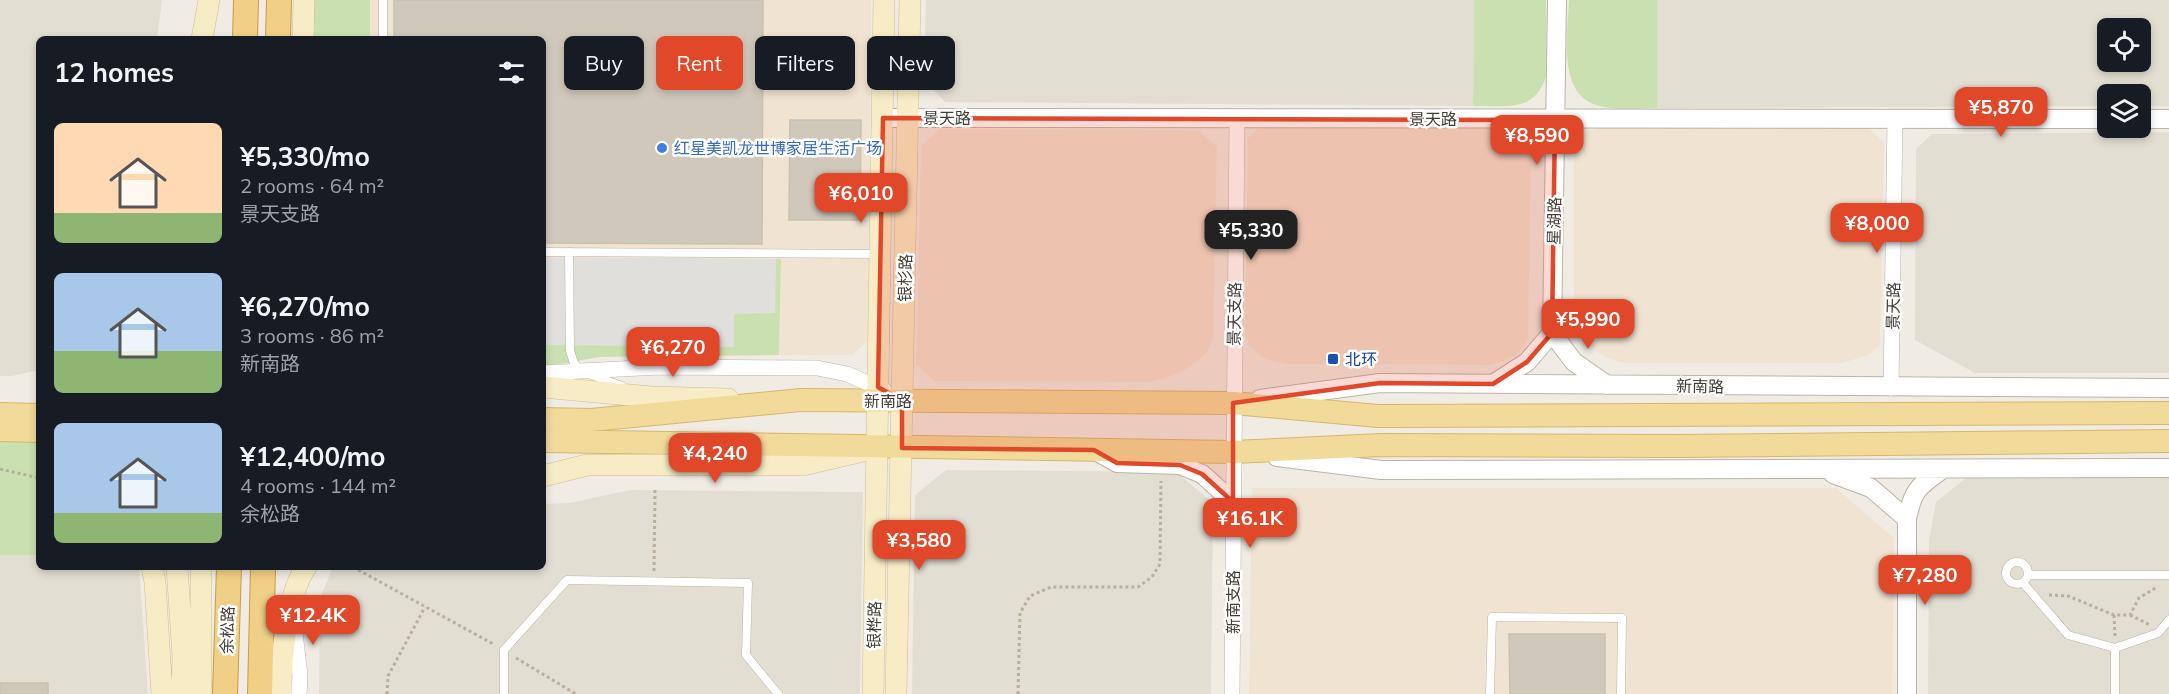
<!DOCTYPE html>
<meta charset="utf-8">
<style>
body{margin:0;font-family:Mulish,"Noto Sans SC",sans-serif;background:#242831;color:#f1f3f6;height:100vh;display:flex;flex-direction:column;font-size:22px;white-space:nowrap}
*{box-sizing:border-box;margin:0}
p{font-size:20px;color:#9ea1a6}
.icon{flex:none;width:33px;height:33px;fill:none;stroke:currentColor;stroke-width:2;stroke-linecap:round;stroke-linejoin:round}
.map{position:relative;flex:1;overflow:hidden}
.side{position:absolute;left:36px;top:36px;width:510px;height:534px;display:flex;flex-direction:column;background:#171b24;border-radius:9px;box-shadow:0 3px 9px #0003}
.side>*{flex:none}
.top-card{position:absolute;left:564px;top:36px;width:570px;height:54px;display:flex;gap:12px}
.tools{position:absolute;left:2097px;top:18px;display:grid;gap:12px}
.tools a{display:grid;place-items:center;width:54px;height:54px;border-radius:9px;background:#171b24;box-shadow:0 3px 9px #0003;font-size:30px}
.price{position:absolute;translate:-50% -51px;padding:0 14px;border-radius:12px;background:#e1482a;color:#fff;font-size:20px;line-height:39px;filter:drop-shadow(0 2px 3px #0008)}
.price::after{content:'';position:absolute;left:50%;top:36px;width:18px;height:14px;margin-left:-9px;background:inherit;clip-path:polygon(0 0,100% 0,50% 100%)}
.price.on{background:#222;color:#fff}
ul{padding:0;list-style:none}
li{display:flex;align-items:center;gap:18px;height:150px;padding:0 18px}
li span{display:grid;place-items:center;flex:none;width:168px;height:120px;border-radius:9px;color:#555}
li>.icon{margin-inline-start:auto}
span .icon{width:72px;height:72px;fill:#fffc;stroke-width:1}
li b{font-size:26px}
h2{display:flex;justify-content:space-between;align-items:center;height:72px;padding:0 18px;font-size:26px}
.pill{padding:0 21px;border-radius:9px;background:#171b24;box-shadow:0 3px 9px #0003;font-size:21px;line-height:54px}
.pill.on{background:#e1482a;color:#fff}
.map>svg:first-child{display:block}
</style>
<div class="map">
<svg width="2169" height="694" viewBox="0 0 2169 694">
<rect width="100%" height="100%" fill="#f0ece4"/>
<path fill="#e3ded2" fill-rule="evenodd" d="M0,0H162L157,39H39V370L12,376H0Z
M926,0H1474L1473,106L945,102L924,80Z
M1657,0H2169V106H2141L2140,94H2108L2107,106L1657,108ZM2108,28H2140V62H2108Z
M2169,132V373H1975L1915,340L1916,149L1932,134Z
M946,470L1176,472L1213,503L1211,694H912L915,495Z
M2169,477V694H1928L1929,540L1936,502L1966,478Z
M631,490L863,492L860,694H319L320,598L333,567H543V504L569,503Z
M0,555H39V567H139L148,694H0Z"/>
<path fill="#f0e3d1" d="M370,0H871L869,340L852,355H779L781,259L543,258V39H370Z
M1259,127L1499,128L1514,133L1527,147L1531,156L1528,339L1521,349L1515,356L1492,365L1288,364L1271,361L1259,355L1250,346L1245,334L1248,138Z
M1600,127L1869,129L1884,142L1880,344L1869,355L1842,363H1624L1608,358L1596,351L1582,337L1574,316V151L1579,139L1585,133Z
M939,129L1199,130L1217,147L1213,338L1206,354L1186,369L1169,377L1149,382L934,381L916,364L921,146Z
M1252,488H1836L1894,538L1892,694H1249Z"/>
<path fill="#cae0b1" d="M312,0H370V39H311Z
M1474,0H1546V77C1533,114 1506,105 1473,106Z
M1569,0H1657V108C1637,108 1615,111 1596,105C1557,93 1568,31 1569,0Z
M543,258L781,259L779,355L600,357L543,367Z
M0,441L39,442V555H0Z"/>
<path fill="#e1dfdc" d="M543,258L776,259L775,313L734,314V347L543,345Z"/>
<path fill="#d0c8bb" stroke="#cac0af" stroke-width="1.5" d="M394,0H763L762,244L543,243V39H394Z
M790,120H861L860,220H789Z
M1509,634H1605V694H1510Z
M0,683H48V694H0Z"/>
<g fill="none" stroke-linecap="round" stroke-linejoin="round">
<g stroke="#bab4a8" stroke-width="9">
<path id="service" d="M383,39V0
M543,252L879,254
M569,252L570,351L574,363L580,369
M591,375L622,386
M2006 573a11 11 0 1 1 22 0a11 11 0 1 1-22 0Z
M2030,575H2169
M2023,583L2068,635L2115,648L2158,633L2169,620
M504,694V650L567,580L748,583L746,655L778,694
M1490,694L1492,617L1622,618L1621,694
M2115,694V648"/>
</g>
<g stroke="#bab4a8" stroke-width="16">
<path id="minor" d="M543,373L659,367L817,368L847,374L884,390
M1891,388L1895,120
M293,616L300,675L299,694
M1232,694L1237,118"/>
</g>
<g stroke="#bab4a8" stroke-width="20">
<path id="tertiary" d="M883,118L2108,119
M2140,119H2169
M1552,333L1557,0
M1552,333L1574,362L1607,385
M1493,384L1527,362L1552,333
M1260,399L1380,383L2169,388
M1094,450L1117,463L1180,465L1202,474L1233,502
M1277,457L1381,470L2169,468
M1833,474L1871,488L1907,519
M1907,694V519C1913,489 1919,486 1943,469"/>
</g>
<g stroke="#cbbe98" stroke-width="22">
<path id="secondary" d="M202,39L209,0
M303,39L304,0
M543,387L651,397L728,399
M543,476L587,465H803L863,451
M152,567L155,582L162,694
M177,567L183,656L182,694
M201,567V694
M281,694C281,659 286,597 306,567
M873,694L884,0
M896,694L910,0"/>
</g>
<g stroke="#d5b76d" stroke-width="24">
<path id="primary" d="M0,414L39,415
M543,419L591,420L801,400L1233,403L1378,416L2169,413
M0,430L39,431
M543,441L1233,452L1381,445L1678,446L2169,441"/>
</g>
<g stroke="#ca9b43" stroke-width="26">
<path id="trunk" d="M245,39L246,0
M278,39L279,0
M225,694L229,567
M260,694L263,567"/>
</g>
<path stroke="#baaf9b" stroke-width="3" stroke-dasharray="3 3" stroke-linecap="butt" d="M0,469L39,478
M353,567L495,645
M654,571L655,490
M2049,595L2068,596L2114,615H2130L2139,598L2157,587
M2114,615L2115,637
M2130,615L2150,625
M516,658L576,694
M387,694L388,676L425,607
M1018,694L1020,613L1030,596L1051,587H1138L1152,577L1160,564L1161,481"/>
<use href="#service" stroke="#fff" stroke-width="8"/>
<use href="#minor" stroke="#fff" stroke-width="15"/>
<use href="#tertiary" stroke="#fff" stroke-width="18"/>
<use href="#secondary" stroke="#f8ecc6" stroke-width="21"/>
<use href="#primary" stroke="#f2da9a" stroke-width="22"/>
<use href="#trunk" stroke="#f0d086" stroke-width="24"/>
</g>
<path fill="#e1482a" fill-opacity="0.2" stroke="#e1482a" stroke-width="4.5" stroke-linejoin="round" d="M883,118L1555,120L1552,333L1527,362L1493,384L1380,383L1233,403V502L1202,474L1180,465L1117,463L1094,450L902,448V401L878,387Z"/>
<circle fill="#3f7fe0" stroke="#fff" stroke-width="2" cx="662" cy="148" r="6"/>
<rect fill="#1a4fb4" stroke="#fff" stroke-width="2" x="1327" y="353" width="12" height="12" rx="3"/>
<g text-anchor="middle" stroke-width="5" stroke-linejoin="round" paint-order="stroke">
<g font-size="16" fill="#413c35" stroke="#fff">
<text x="947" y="124">景天路</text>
<text x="1433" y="125">景天路</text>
<text transform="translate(1554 221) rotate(-89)" y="6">星湖路</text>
<text transform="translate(905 278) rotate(-89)" y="6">银杉路</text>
<text transform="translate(1893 306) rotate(-89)" y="6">景天路</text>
<text transform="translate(1234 314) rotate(-89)" y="6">景天支路</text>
<text transform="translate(1700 386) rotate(1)" y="6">新南路</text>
<text x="888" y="407">新南路</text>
<text transform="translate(1233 602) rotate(-90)" y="6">新南支路</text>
<text transform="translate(874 625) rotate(-89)" y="6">银桦路</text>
<text transform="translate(227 630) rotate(-88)" y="6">余松路</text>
</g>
<g font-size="16" fill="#366cbe" stroke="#fff" text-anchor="start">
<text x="674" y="154">红星美凯龙世博家居生活广场</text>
</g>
<g font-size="16" fill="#164399" stroke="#fff" text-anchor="start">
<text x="1345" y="365">北环</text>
</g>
</g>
</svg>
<div class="tools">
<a><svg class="icon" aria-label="locate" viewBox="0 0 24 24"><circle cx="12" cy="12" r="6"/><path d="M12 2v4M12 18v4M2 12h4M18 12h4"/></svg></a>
<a><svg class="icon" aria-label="layers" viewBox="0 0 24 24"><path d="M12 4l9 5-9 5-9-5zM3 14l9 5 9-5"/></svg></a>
</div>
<b class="price" style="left:2001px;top:138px">¥5,870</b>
<b class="price" style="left:1537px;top:166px">¥8,590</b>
<b class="price" style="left:861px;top:224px">¥6,010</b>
<b class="price" style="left:1877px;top:254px">¥8,000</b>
<b class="price on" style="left:1251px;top:261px">¥5,330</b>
<b class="price" style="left:1588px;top:350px">¥5,990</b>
<b class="price" style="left:673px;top:378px">¥6,270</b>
<b class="price" style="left:715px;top:484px">¥4,240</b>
<b class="price" style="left:1250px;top:549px">¥16.1K</b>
<b class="price" style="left:919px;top:571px">¥3,580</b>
<b class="price" style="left:1925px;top:606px">¥7,280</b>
<b class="price" style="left:313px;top:646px">¥12.4K</b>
<div class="top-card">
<a class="pill">Buy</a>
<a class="pill on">Rent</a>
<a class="pill">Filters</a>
<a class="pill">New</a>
</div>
<section class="side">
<h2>12 homes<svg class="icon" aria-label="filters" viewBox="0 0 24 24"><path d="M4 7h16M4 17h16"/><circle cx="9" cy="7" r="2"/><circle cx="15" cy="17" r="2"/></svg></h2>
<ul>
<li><span style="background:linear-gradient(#ffd9b3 75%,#8fb573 0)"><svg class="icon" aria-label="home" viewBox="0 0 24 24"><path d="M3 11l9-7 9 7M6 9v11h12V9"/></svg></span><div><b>¥5,330/mo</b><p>2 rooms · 64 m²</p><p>景天支路</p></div></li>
<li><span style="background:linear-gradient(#a9c7e8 65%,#8fb573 0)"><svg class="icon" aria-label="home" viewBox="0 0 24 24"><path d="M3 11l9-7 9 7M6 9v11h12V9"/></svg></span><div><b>¥6,270/mo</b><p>3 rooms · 86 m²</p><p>新南路</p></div></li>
<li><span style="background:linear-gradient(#a9c7e8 75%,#8fb573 0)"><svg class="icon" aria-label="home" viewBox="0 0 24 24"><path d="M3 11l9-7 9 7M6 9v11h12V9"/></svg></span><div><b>¥12,400/mo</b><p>4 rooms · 144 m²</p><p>余松路</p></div></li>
</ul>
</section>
</div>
